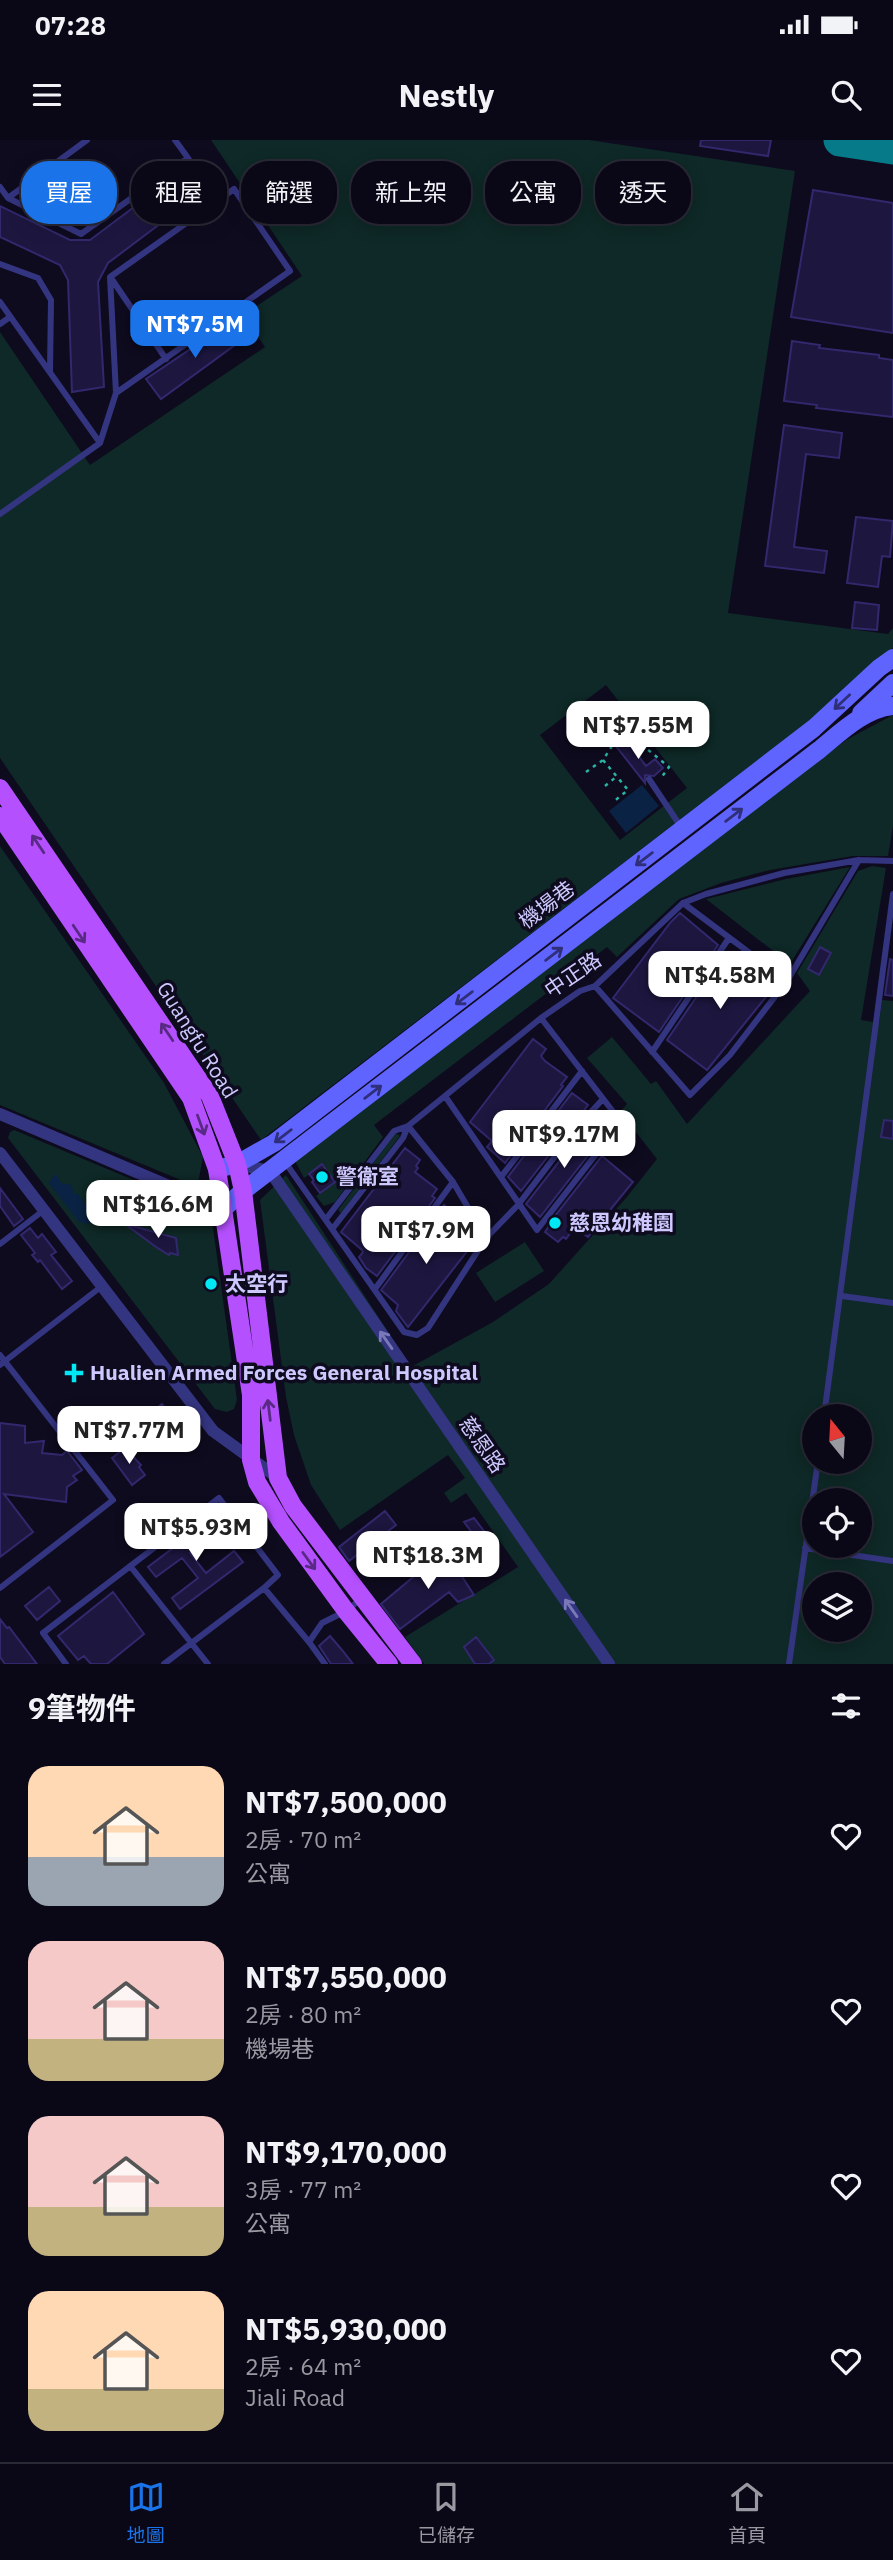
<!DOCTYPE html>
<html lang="zh-TW">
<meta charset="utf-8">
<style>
body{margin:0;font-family:"IBM Plex Sans","Noto Sans TC",sans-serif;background:#131120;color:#f1f3f6;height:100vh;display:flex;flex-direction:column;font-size:26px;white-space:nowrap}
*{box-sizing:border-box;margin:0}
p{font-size:23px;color:#999aa1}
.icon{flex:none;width:38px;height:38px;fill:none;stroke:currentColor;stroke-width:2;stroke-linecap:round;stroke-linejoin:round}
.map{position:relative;height:1524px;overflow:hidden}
.side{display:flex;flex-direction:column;background:#0a0817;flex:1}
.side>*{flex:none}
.top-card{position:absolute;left:21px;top:21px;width:852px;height:63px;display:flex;gap:14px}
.needle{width:46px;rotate:342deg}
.controls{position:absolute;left:802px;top:1264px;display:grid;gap:14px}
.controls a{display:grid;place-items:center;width:70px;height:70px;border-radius:50%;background:#0a0817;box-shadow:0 4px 18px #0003,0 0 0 2px #2a2936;font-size:35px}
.price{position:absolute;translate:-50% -60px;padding:0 16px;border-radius:14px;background:#fff;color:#222;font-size:23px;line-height:46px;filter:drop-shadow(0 2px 4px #0008)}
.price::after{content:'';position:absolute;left:50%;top:42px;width:21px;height:16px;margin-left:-10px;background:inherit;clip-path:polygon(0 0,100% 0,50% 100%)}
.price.on{background:#1a73e8;color:#fff}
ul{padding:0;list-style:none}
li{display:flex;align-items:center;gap:21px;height:175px;padding:0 28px}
li span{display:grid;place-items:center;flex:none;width:196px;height:140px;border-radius:21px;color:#555}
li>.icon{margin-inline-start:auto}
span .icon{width:84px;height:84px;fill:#fffc;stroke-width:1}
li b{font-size:30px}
h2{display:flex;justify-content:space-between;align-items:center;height:84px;padding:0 28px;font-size:30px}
.tag{padding:0 24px;border-radius:28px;background:#0a0817;box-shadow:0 4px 18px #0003,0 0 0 2px #2a2936;font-size:24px;line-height:63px}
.tag.on{background:#1a73e8;color:#fff}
.status{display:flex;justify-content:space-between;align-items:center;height:49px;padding:0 35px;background:#0a0817;direction:ltr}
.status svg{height:19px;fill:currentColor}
header{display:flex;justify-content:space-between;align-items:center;height:91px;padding:0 28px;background:#0a0817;font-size:32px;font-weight:800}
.menu{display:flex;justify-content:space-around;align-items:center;height:98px;border-top:2px solid #2a2936;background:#0a0817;font-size:19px;color:#999aa1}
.menu a{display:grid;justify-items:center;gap:4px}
.menu .on{color:#1a73e8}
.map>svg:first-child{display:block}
</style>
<div class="status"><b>07:28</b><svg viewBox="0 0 49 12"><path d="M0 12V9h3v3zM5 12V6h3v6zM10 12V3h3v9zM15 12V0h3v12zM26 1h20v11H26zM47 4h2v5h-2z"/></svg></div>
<header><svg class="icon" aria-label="menu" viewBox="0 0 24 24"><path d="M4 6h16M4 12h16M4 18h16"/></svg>Nestly<svg class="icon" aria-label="search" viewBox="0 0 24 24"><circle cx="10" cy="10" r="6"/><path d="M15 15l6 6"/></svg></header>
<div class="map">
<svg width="893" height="1524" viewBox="0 0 893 1524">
<rect width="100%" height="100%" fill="#0e0b1f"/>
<path fill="#0e2927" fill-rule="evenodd" d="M211,0H589L795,31L728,473L888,494L893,488V508L858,536L813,578L261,1000L0,618V192L90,325L265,207L243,175L302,136ZM606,545L687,648L620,700L540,595Z
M893,575V686L888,716H853L770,730L721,743L679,759L617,817L607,807L374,985L383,997L335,1062L324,1066L316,1056L335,1042L323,1025L304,1038L295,1021L846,600Z
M0,706L164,943L203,1017L198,1043H188L0,965Z
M872,726L886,728L861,880L879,883L882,860L893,861V1524H424L405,1497L518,1427L466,1353L451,1363L444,1353L465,1338L448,1315L340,1390L311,1345L294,1295L286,1257L260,1060L286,1035L411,1227L493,1182L549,1144L626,1058L657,1019L620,972L627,964L587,918L612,897L651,944L656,941L687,984L810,851L797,833L858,731ZM814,1276H859V1321H814ZM814,1360H859V1405H814ZM814,1444H859V1489H814Z
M850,727L790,824L706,759L786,739Z
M14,990L179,1059L204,1078L212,1081L237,1260L234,1269L227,1272L215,1269L8,998L10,992Z
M396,993L400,996L341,1073L338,1070Z
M525,1102L544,1131L495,1162L476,1133Z"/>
<path fill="#0a2344" d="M642,645L659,666L626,693L609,671Z
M54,1035H57L61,1043L71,1045L75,1055L77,1053L92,1072L93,1079L89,1084L79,1082L49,1043Z"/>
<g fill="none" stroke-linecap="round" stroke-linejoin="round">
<path stroke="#077a8a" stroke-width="33" d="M840,0L893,8"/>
</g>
<path fill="#1d1740" stroke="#32286d" stroke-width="2" d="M701,0H771L768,16L700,6Z
M178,34L193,59L108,123L98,142L104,247L72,252L68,140L60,125L0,97V66L70,100H90Z
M813,50L893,63V193L791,177Z
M235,179L244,192L232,201L235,205L161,259L146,239Z
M792,201L820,205L819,208L879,215V218L893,220V277L816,268L817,265L784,261Z
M784,285L842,293L839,318L806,314L794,407L827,411L824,433L765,426Z
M856,377L893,381L890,417L882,416L878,447L847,443Z
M855,462L879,465L877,490L852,488Z
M625,598L646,626L655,619L663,628L654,636L645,635V643L615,605Z
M680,773L718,805L659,892L613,858L670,783Z
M820,807L831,813L819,835L808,829Z
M727,812L774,847L707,930L667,900Z
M890,819L893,820V856L885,855Z
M533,899L546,909L541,916L545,921L567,937L561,945L563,946L505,1023L487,1007L492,1001L470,982Z
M572,953L588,965L521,1051L508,1037Z
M884,980L893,981V999L881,997Z
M590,982L602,992L591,1007L593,1009L540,1077L526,1064Z
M405,1008L420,1020L416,1026L418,1028L415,1032L437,1049L432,1056L435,1058L377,1136L366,1128L359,1117L363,1112L362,1110L341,1092Z
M602,1016L633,1042L588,1097L575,1087L566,1099L563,1097L558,1102L545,1092L549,1086L548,1085Z
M322,1024L335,1042L320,1053L312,1042L314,1040L309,1034Z
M0,1048L23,1079L14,1086L0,1066Z
M444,1065L458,1076L451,1089L472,1105L408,1187L396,1171L398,1165L381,1150Z
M125,1084L176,1098L178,1115L170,1113L169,1115L156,1107Z
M30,1088L38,1098L42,1094L56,1112L51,1115L72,1141L62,1149L40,1120L38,1122L32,1115L35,1113L21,1095Z
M162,1264L181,1291L160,1308L147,1292L157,1284L149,1274Z
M0,1283L25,1286V1303L44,1301L42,1313L62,1315L67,1311L82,1330L73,1336L77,1340L67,1347L66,1362L4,1354L33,1392L0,1417Z
M125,1308L141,1325L139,1327L145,1335L132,1345L112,1318Z
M385,1371L396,1385L349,1421L339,1407Z
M474,1378L487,1395L477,1399L464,1382Z
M211,1379L223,1394L214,1400L212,1397L190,1413L206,1433L234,1411L243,1422L180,1469L172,1458L198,1438L182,1418L156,1437L148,1427Z
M453,1412L465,1431L461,1435L474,1455L458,1462L449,1452L400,1489L381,1464L424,1428L427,1432Z
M49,1447L60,1461L37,1480L25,1466Z
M113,1452L144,1494L107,1524H91L84,1516L78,1520L58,1496Z
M0,1479L7,1488L9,1487L37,1524H5L0,1517Z
M330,1496L342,1510L353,1524H331L319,1506Z
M476,1497L494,1520L489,1524H475L464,1507Z"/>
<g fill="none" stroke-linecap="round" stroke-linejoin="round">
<path stroke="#29b4a4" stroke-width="2.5" stroke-dasharray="3.5 5" stroke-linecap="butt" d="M591,571L619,595
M603,620L628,650L613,662
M586,632L603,620L619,595H630L669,627L661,638
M605,646L616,637"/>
<path stroke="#343580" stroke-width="6" d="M188,18L216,62L110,137L116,253L290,131L234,49L216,62
M0,47L8,58L81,94L188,18L175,0
M8,58L87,0
M0,124L38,138L51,160L50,231
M111,138L166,219
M0,162L100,303L0,374
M0,184L10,177
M100,303L116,253
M649,639L681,687
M683,763L787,841
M595,846L690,955L730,915L787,841L859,720
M652,912L729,798
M445,956L537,1090L621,982L541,878
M285,1022L404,1192L417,1195L428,1188L486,1098L518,1065L579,985L603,959
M501,1037L582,931
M326,1079L394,991L408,986L403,998L333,1088
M486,1098L453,1042L408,986L541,878L580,851L595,846L683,763L706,754L784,733L859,720L893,721
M0,1104L44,1070
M375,1149L453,1042
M842,1156L893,1163
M0,1215L113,1360L0,1448
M0,1225L102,1146
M824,1276L893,754
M805,1408L893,1421
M131,1427L208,1524
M309,1502L325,1524
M66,1524L43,1493L219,1358L278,1435L264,1448
M164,1524L264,1448L309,1502L322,1483L346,1471L361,1459
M789,1524L818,1321"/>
<path stroke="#343580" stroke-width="12" d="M0,974L223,1069
M0,1013L213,1291L278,1338
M237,1024L270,1031L609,1524"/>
<path stroke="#6064ff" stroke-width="18" d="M861,573L893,543
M217,1029L237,1024L274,1003L814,588L879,528L893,518
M223,1069L243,1051L819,610C841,592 864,569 893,566"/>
<path stroke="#b550ff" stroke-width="18" d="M0,648L210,956L237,1024L243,1051L278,1338L293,1366L413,1524
M0,676L191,958L217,1029L251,1255V1320L257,1342L281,1382L346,1471L389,1524"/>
</g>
<defs><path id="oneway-shaft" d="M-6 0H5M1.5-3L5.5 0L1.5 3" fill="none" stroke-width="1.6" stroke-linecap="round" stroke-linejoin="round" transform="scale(1.75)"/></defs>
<g stroke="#2f2f79">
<use href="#oneway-shaft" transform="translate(842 562) rotate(137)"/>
<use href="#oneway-shaft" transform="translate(734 675) rotate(-37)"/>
<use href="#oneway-shaft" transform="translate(644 719) rotate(143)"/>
<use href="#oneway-shaft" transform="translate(554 814) rotate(-37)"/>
<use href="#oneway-shaft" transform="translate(464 858) rotate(143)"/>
<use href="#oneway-shaft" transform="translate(373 952) rotate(-37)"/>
<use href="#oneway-shaft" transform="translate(283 996) rotate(143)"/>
</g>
<g stroke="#592a84">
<use href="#oneway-shaft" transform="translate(38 704) rotate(-124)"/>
<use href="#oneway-shaft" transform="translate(79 794) rotate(56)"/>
<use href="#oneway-shaft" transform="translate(167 892) rotate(-124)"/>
<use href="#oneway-shaft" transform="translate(201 985) rotate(70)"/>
<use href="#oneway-shaft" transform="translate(269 1270) rotate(-97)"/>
<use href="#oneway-shaft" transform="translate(309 1421) rotate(54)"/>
</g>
<g stroke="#7978b9">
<use href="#oneway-shaft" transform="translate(386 1200) rotate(-125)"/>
<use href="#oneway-shaft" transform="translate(571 1468) rotate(-125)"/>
</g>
<g fill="#00e8f4" stroke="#0e0b1f" stroke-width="2.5">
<circle cx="322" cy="1037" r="7"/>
<circle cx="555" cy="1083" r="7"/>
<circle cx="211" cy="1144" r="7"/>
<path d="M70.5 1222.5h7v7h7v7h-7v7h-7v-7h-7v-7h7z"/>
</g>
<g text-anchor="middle" stroke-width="7" stroke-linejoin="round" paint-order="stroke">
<g font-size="21" fill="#cdc9ff" stroke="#0e0b1f">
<text transform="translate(547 765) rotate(-37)" y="7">機場巷</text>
<text transform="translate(573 835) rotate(-34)" y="7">中正路</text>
<text transform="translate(197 900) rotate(58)" y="7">Guangfu Road</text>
<text transform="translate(482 1305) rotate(55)" y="7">慈恩路</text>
</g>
<g font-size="21" font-weight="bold" fill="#cdc9ff" stroke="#0e0b1f" text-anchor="start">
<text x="336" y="1044">警衛室</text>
<text x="569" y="1090">慈恩幼稚園</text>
<text x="225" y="1151">太空行</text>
<text x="90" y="1240">Hualien Armed Forces General Hospital</text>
</g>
</g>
</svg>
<div class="controls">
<a><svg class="needle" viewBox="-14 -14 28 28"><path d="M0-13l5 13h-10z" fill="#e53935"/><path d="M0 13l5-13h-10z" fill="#999aa1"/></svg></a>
<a><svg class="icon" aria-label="locate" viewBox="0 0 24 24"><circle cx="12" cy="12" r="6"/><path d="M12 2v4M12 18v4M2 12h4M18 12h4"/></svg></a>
<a><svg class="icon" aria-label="layers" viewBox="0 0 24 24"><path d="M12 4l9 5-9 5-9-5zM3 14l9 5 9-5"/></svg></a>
</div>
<b class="price on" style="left:195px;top:220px">NT$7.5M</b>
<b class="price" style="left:638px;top:621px">NT$7.55M</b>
<b class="price" style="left:720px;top:871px">NT$4.58M</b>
<b class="price" style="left:564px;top:1030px">NT$9.17M</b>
<b class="price" style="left:158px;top:1100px">NT$16.6M</b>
<b class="price" style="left:426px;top:1126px">NT$7.9M</b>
<b class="price" style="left:129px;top:1326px">NT$7.77M</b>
<b class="price" style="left:196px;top:1423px">NT$5.93M</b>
<b class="price" style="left:428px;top:1451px">NT$18.3M</b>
<div class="top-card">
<a class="tag on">買屋</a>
<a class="tag">租屋</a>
<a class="tag">篩選</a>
<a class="tag">新上架</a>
<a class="tag">公寓</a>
<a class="tag">透天</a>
</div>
</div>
<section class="side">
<h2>9筆物件<svg class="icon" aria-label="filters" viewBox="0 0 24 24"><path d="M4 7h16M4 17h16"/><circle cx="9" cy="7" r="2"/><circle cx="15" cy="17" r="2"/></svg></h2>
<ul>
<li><span style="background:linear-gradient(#ffd9b3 65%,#9aa5b1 0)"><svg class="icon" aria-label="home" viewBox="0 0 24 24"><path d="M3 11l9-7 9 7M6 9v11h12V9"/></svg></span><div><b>NT$7,500,000</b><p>2房 · 70 m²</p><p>公寓</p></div><svg class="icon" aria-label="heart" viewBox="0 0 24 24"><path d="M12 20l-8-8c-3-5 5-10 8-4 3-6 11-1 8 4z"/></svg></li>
<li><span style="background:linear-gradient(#f6c9c9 70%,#c2b280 0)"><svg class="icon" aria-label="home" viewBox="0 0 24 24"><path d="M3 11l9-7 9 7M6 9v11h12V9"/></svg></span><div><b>NT$7,550,000</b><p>2房 · 80 m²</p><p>機場巷</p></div><svg class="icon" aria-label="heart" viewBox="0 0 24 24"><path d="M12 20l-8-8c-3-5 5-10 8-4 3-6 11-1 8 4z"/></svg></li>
<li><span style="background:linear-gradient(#f6c9c9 65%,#c2b280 0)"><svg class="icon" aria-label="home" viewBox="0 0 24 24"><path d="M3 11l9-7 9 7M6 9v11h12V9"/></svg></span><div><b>NT$9,170,000</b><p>3房 · 77 m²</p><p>公寓</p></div><svg class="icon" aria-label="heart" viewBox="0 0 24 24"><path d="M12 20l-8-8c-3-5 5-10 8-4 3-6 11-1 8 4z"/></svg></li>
<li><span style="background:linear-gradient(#ffd9b3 70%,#c2b280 0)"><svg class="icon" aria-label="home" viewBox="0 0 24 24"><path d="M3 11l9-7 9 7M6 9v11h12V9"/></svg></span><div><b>NT$5,930,000</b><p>2房 · 64 m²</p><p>Jiali Road</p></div><svg class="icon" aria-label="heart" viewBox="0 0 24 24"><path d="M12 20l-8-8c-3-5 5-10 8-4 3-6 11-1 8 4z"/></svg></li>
</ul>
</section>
<nav class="menu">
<a class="on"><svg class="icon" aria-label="map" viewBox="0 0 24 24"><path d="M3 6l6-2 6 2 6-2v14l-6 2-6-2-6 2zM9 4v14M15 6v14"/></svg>地圖</a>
<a><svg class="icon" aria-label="saved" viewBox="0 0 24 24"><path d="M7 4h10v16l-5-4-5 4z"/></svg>已儲存</a>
<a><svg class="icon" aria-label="home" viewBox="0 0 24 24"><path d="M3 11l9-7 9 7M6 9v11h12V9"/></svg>首頁</a>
</nav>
